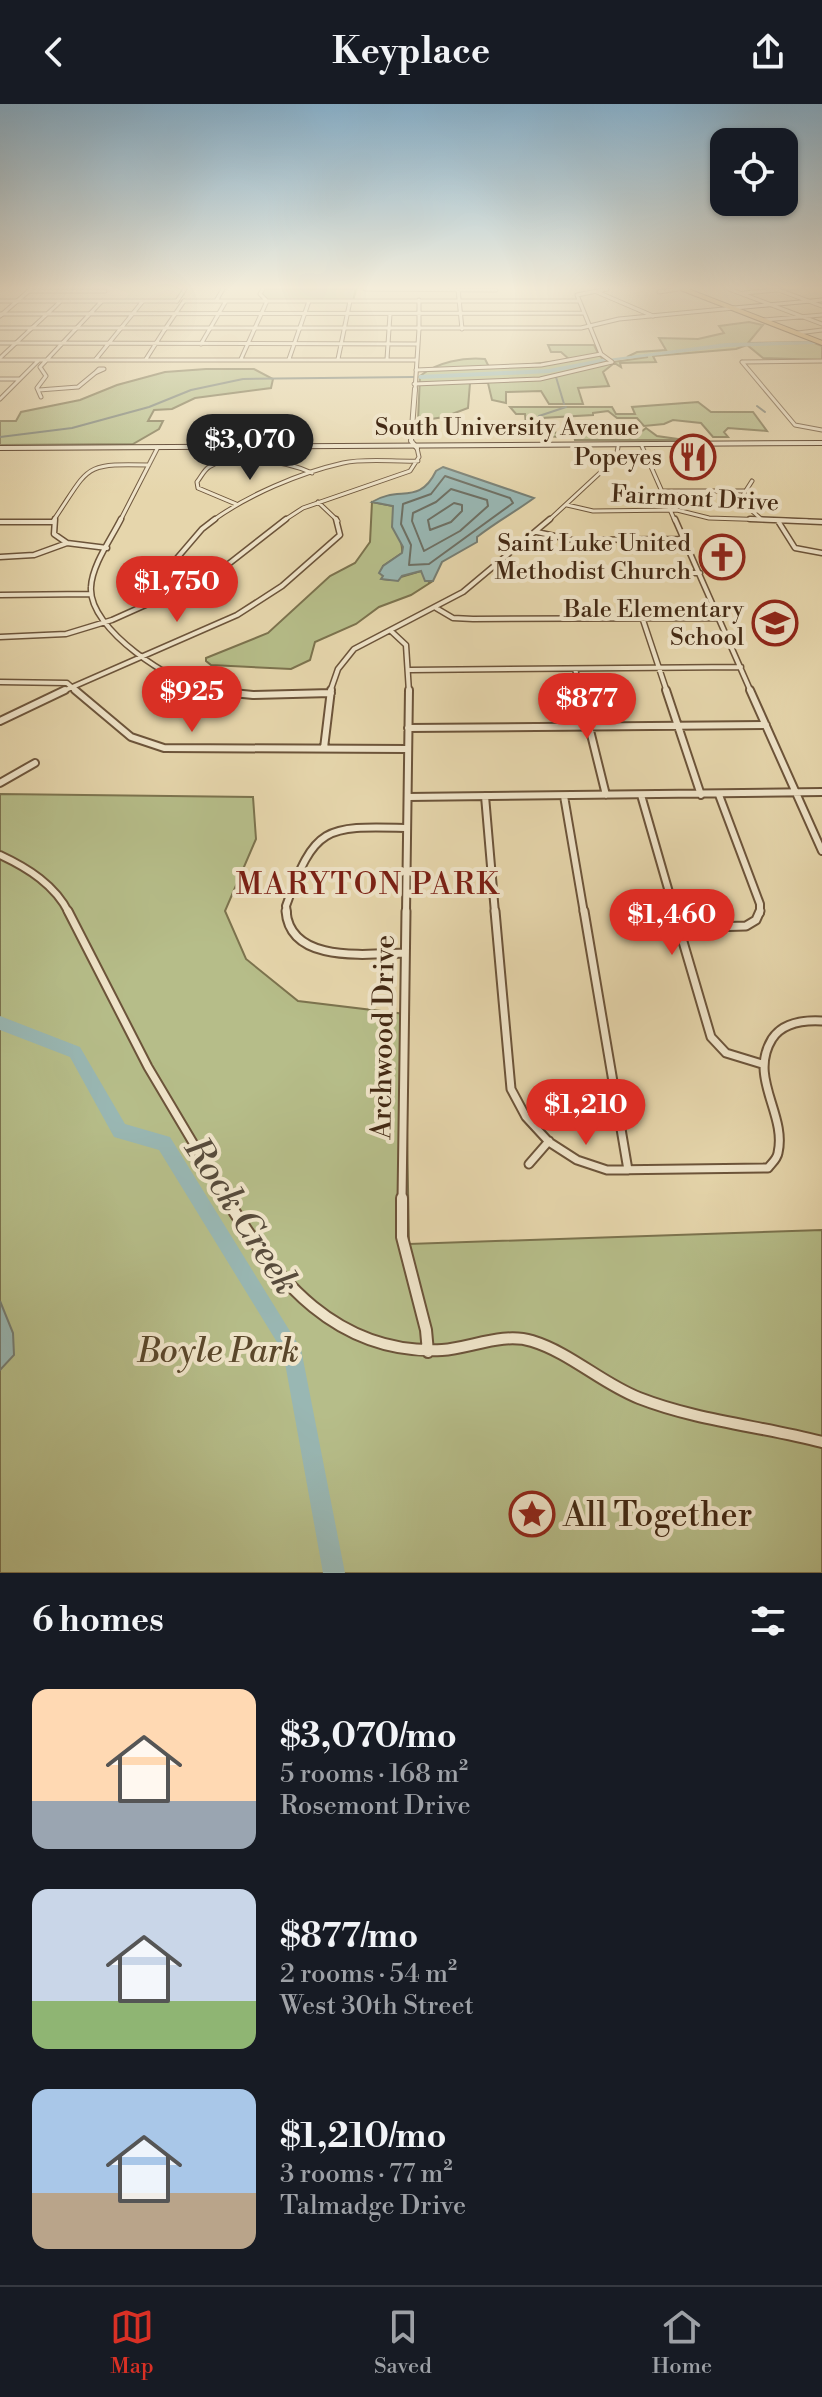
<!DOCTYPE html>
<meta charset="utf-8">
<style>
body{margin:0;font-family:"Libre Bodoni",serif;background:#242831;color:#f1f3f6;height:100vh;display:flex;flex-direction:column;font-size:30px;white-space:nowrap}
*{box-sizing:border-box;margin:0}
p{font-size:26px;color:#9ea1a6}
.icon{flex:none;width:44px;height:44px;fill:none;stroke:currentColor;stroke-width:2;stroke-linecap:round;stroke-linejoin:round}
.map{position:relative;height:1469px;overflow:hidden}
.drawer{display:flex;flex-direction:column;background:#171b24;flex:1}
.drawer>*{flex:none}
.fabs{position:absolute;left:710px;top:24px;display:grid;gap:16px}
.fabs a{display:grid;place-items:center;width:88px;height:88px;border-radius:16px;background:#171b24;box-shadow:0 2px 6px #0004;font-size:40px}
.price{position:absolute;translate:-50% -68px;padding:0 18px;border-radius:28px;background:#d93025;color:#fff;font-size:26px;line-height:52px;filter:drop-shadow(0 2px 4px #0008)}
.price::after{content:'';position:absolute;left:50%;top:48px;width:24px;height:18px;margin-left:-12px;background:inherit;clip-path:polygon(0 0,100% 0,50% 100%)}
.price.on{background:#222;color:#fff}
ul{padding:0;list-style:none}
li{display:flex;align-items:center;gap:24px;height:200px;padding:0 32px}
li span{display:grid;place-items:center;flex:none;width:224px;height:160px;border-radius:16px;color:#555}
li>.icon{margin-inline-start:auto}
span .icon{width:96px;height:96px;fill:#fffc;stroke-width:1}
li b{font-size:34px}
h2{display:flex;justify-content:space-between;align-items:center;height:96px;padding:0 32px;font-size:34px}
header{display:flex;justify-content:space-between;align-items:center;height:104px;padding:0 32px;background:#171b24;font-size:36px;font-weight:700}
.tabs{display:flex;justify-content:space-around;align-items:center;height:112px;border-top:2px solid #363941;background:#171b24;font-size:22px;color:#9ea1a6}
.tabs a{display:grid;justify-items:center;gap:4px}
.tabs .on{color:#d93025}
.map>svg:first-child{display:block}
</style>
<header><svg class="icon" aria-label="back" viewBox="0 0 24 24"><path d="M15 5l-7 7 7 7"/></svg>Keyplace<svg class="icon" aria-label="share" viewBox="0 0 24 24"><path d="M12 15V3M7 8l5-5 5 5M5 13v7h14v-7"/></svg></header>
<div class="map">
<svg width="822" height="1469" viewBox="0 0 822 1469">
<rect width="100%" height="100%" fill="#e6d6ac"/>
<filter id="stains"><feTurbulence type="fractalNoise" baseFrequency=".0025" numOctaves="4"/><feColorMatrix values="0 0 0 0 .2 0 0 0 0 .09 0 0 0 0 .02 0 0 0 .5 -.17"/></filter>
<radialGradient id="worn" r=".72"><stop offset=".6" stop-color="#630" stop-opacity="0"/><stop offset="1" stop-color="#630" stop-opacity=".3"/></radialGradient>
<path fill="#b6bd89" stroke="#7c734e" stroke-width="2" d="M263,185H356L353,197H267L261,191Z
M749,218L763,221L748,239L812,238L822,242V256L763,254L747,241L736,245L653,252L656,258L620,259L621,263L613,258L648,253H627L637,248L666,246L659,234L698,235L724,229L719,222Z
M548,241H594L598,249L592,252H600L608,260H613L603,268L609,282L578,284L583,300H549L541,287L506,288V299L492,296L488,279H470L468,304L444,313L418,317L420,272C437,258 464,253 485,255L489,263L493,264L570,256L561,248H551Z
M206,265H254L273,275L271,284L195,294L172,305L154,306L148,317H163L159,325L133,340L0,341V317H16L21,308L80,296L117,281L165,268Z
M698,298L711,308H753L767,327L728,324L724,328L728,333H713L701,319L673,316L664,320L644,322L637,314H617L608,307L593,309V311L542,314L545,328L560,329L558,333L522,330L518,319L526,322L525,310H516L510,303H612L616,310H635L632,303Z
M606,319L612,321L611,326C630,331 630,338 646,324L657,332L685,336H575L574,332L593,328V320Z
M372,398L393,402C396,411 403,442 402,449L383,462V475L391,476L421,467L429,478L433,477L411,491L379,503L356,520L315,538L310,556L291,565L211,561L206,557V554L268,529L330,472L355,459L370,438Z
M0,690L253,693L256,735L225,807L246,855L298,897L405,910L409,1140L822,1126V1469H0Z"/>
<path fill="#99b7b3" stroke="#777e73" stroke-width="2" d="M443,363L534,394C515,408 496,418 477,433V438L442,458L433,477H425L421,467L402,472L398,477L381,475L383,472L379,469L383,462L402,449L403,443L392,423L393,402L372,398C399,381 419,402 436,367Z
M0,1197L13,1229L14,1251L0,1266Z"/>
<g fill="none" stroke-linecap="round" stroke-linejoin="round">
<path stroke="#6e7064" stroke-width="2" d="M445,372L510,394L513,399L429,460L409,461L411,441L401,420L403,400L431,390Z
M451,385L487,396L488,402L460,427L424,447L412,417L413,409L436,398Z
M454,399L462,401V407L451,418L430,426L428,416Z"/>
<path stroke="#777e73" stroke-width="2" d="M556,273L564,300
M757,302L765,308
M524,330L533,323L539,312L566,303
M0,333L72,324L149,303L191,286L243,275L413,273"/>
<path fill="#99b7b3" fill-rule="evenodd" d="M814,237L816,240L726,243L611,257L608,255L726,239Z
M606,254L608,257L549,269L420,275L417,273L420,271L549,265Z
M0,912L80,943L125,1020L170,1033L301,1245L345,1469H323L283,1248L159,1046L114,1033L70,953L0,926Z"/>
<g stroke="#6c543a" stroke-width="5">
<path id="minor-far4" d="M263,185L260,190L267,197
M365,185L496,186
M607,185L577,191L601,250L612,258
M729,185L822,220
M776,185L822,202
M28,187H105
M597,188L653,212
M659,188L678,185
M744,189L777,186
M419,196V225
M0,197H177
M184,197H579
M216,197L223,185
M0,210L583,209
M764,216L822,211
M32,224L61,197
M798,229L822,226
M0,239L417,240
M201,240L226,197
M96,255L143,197
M146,255L165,225
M241,255L267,197
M289,255L309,197
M338,255L350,197
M387,255L390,210
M0,256H416
M742,258L795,321L822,326
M742,258L822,257
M99,265H104L95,269Z
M416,266L541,261L601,250
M0,275H20
M414,280L540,275L612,258
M39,286L78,283L95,269
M41,293L37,284L46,272L40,263L102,197
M0,295L38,257
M641,340L675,417
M752,377L740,396L760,414
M662,387H744
M318,398L338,417
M236,400L198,384L197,378C201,373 204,366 209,363C232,348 289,358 312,369
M567,401L593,407L677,406L709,414L807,417
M53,417C90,363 81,359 149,361
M120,417L158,343
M212,417C248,391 299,369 343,359C366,354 394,358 418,357
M283,417L303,404L410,367L419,353L417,344
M548,417L616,354L618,343"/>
</g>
<g stroke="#6c543a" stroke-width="7">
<path id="minor-far3" d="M55,415L54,430L67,439L107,444
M121,415C111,435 92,461 91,483C88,526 173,579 210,588
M675,415L751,588
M750,415L822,418
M778,417L795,444L822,449
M0,418H53
M537,428L572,436L684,435
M0,453L34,451L67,439
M499,460L529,469H700
M178,489L167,478L166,467L202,425L215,415
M0,491L90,490
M638,501L667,588
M436,504L453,514L473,515L721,514
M391,527L406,541L409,588
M0,533L66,530L112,516L217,469L286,415
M575,565L581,588
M410,566L741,563
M0,578L67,579L77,588
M61,588L237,511L282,482L340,431L336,415
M330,588L338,565L354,545L463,488L550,415"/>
</g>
<g stroke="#6c543a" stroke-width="10">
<path id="minor-far2" d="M75,586L131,633L164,644L407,645
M202,586L253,591L331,589
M580,586L606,691
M666,586L701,691
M750,586L822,747
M0,617L65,586
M408,624L766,621
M324,644L331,586
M0,679L35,659
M641,691L675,809
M719,691L760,800V809
M485,692L495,809
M564,692L584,809
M408,693L822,688
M0,751C28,764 55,781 69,809
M287,809L286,802C315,721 325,722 407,724
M406,809L409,586"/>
</g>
<g stroke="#6c543a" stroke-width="11">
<path id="minor-far1" d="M68,807L148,963L227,1096
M286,807C290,860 366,850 405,849
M495,807L511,985L526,1013L549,1038L577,1056L607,1066L768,1064C772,1059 777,1055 778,1049C787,1010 748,974 772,935C783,918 804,916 822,917
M584,807L628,1066
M674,807L711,933L726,949L762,960
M678,824L746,822L756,816L760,807
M529,1060L549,1037
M402,1096L406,807"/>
</g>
<g stroke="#6c543a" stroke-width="14">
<path id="minor" d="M226,1094C275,1176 337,1251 442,1246C471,1244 503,1228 532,1237C571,1249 601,1279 639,1294C698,1317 761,1322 822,1338
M402,1094V1133L426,1226L428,1248"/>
</g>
<g stroke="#6c543a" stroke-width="5">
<path id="tertiary-far1" d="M458,185L462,225
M177,197L185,185
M0,212L31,185
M0,224H581L619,215L734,204
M165,225L184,197
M0,254L32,224
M415,287L419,225"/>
</g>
<g stroke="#6c543a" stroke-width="6">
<path id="tertiary" d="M415,285L411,337L417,344"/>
</g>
<g stroke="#432914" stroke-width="5">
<path id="secondary-far1" d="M734,204L822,196"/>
</g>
<g stroke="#432914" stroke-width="6">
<path id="secondary" d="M0,344L822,339"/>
</g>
<g stroke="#432914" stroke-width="6">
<path id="primary" d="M683,185L822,239"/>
</g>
<use href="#minor-far4" stroke="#efe4c9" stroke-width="3"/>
<use href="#minor-far3" stroke="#efe4c9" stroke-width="4"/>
<use href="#minor-far2" stroke="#efe4c9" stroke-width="6"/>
<use href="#minor-far1" stroke="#efe4c9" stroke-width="7"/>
<use href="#minor" stroke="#efe4c9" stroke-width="10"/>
<use href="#tertiary-far1" stroke="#efe4c9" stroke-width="3"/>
<use href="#tertiary" stroke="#efe4c9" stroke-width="4"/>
<use href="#secondary-far1" stroke="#efe4c9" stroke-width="3"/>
<use href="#secondary" stroke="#efe4c9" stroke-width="4"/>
<use href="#primary" stroke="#e3bb76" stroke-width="4"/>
</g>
<linearGradient id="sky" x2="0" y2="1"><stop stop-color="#88b5d3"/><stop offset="0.47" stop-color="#f4edda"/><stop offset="1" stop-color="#f4edda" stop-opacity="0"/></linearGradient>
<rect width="822" height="391" fill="url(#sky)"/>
<defs>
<g id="restaurant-ring" transform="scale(2.3)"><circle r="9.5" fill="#efe4c9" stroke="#8f2418" stroke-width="1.5"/><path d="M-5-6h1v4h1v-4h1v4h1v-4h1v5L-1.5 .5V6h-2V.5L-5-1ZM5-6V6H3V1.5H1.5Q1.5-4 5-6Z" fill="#8f2418"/></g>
<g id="church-ring" transform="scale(2.3)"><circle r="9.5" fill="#efe4c9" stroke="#8f2418" stroke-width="1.5"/><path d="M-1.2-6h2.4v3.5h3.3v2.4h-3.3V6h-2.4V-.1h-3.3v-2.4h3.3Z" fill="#8f2418"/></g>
<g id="school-ring" transform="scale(2.3)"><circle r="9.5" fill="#efe4c9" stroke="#8f2418" stroke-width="1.5"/><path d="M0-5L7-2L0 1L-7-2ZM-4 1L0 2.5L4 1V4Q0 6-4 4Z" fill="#8f2418"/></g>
<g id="sight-ring" transform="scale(2.3)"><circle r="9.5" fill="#efe4c9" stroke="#8f2418" stroke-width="1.5"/><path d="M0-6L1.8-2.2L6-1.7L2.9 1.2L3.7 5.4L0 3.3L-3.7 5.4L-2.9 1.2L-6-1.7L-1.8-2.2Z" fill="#8f2418"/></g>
</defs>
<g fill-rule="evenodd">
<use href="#restaurant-ring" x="693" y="353"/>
<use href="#church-ring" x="722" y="453"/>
<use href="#school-ring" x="775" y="519"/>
<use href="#sight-ring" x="532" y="1410"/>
</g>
<g text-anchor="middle" stroke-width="8" stroke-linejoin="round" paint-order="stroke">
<g font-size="24" fill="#432914" stroke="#efe4c9">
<text x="507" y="331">South University Avenue</text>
<text transform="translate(695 394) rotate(3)" y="8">Fairmont Drive</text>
</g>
<g font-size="24" fill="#432914" stroke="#efe4c9" text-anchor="end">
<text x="662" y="361">Popeyes</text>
<text x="691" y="447">Saint Luke United<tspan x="691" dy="28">Methodist Church</tspan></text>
<text x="744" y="513">Bale Elementary<tspan x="744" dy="28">School</tspan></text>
</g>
<g font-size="28" fill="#432914" stroke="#efe4c9">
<text transform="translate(382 933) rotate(-89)" y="10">Archwood Drive</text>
</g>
<g font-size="30" letter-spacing="2" fill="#7a1f14" stroke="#efe4c9">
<text x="368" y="790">MARYTON PARK</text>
</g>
<g font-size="34" font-style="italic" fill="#5a472b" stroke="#efe4c9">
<text x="218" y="1258">Boyle Park</text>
</g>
<g font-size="34" fill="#432914" stroke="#efe4c9" text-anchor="start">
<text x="563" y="1422">All Together</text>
</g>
<g font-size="36" font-style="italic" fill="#584c3c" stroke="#efe4c9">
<text transform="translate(243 1111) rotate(57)" y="13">Rock Creek</text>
</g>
</g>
<rect width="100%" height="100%" filter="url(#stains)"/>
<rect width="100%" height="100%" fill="url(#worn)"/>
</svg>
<div class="fabs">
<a><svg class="icon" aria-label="locate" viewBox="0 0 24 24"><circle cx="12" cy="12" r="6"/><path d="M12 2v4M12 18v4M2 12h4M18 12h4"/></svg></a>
</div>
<b class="price on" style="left:250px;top:378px">$3,070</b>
<b class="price" style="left:177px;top:520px">$1,750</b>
<b class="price" style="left:192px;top:630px">$925</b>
<b class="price" style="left:587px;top:637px">$877</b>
<b class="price" style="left:672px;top:853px">$1,460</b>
<b class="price" style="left:586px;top:1043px">$1,210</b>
</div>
<section class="drawer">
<h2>6 homes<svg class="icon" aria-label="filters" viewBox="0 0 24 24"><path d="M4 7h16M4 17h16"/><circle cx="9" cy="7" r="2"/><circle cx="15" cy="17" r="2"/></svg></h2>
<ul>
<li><span style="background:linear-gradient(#ffd9b3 70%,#9aa5b1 0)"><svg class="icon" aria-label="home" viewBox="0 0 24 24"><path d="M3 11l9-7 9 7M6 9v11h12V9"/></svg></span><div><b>$3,070/mo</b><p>5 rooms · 168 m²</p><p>Rosemont Drive</p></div></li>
<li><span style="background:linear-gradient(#c9d6e8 70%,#8fb573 0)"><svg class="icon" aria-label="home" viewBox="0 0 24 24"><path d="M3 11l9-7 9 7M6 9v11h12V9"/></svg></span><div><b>$877/mo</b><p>2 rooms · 54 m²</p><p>West 30th Street</p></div></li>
<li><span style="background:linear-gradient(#a9c7e8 65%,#b9a48a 0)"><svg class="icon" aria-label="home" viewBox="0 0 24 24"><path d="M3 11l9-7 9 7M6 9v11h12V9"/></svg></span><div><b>$1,210/mo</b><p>3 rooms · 77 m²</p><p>Talmadge Drive</p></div></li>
</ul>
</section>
<nav class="tabs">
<a class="on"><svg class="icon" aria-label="map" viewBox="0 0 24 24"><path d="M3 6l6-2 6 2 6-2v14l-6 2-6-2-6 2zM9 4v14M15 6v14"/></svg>Map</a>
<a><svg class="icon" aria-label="saved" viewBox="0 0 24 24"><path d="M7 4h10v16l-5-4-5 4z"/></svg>Saved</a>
<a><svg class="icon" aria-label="home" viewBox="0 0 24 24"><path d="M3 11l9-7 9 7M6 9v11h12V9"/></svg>Home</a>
</nav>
